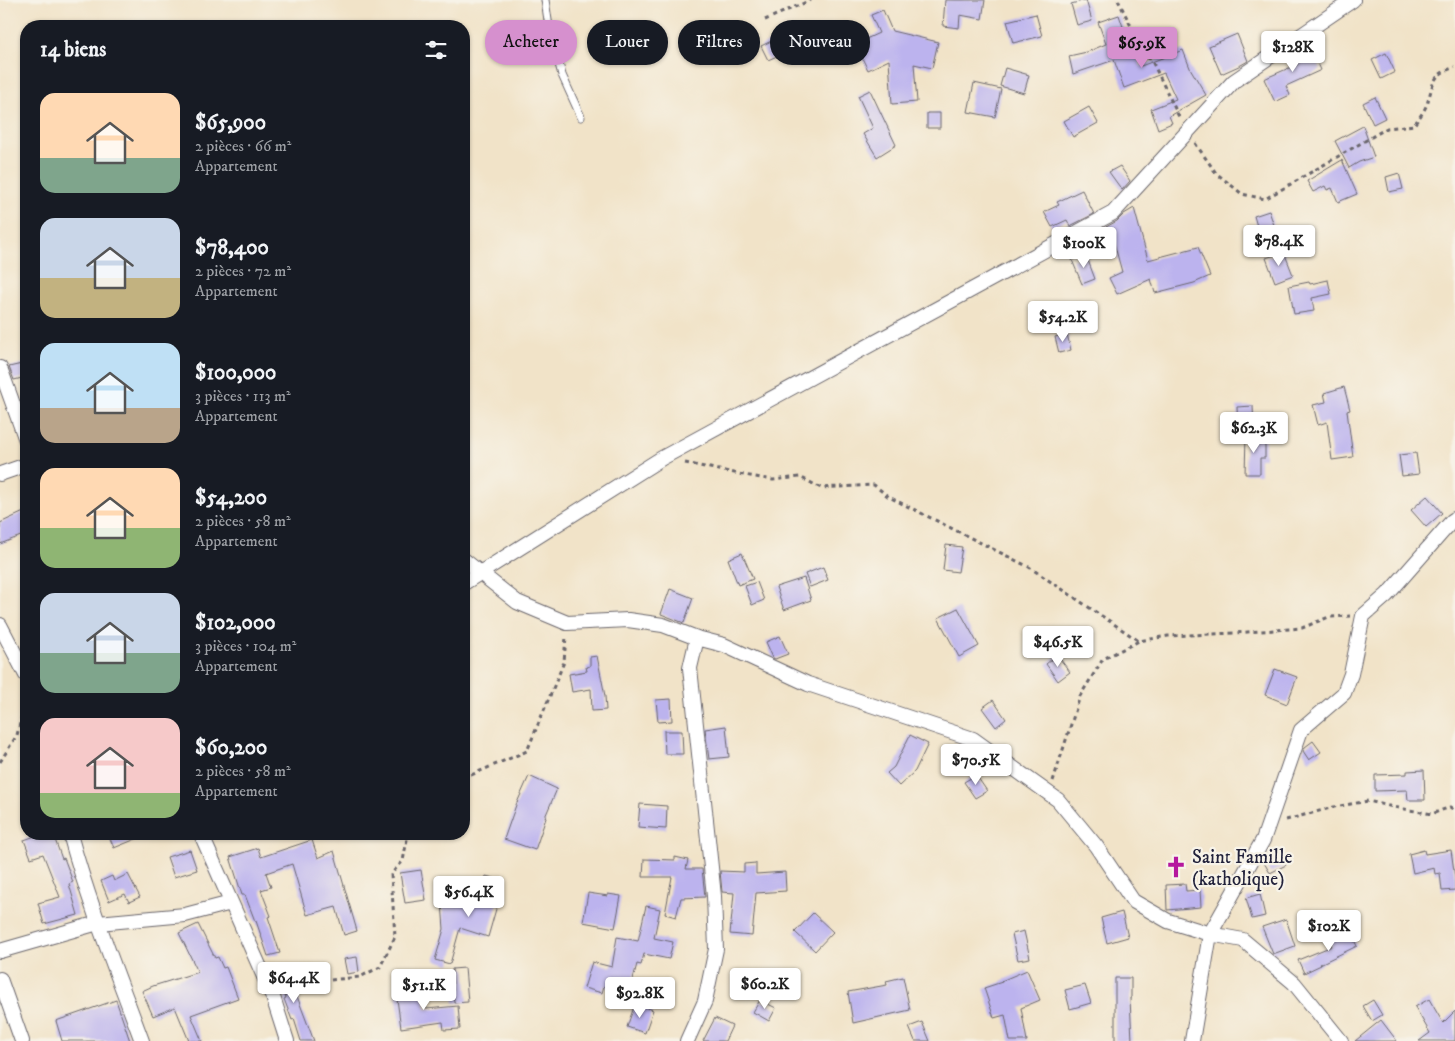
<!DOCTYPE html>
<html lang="fr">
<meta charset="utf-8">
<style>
body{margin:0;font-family:"IM FELL DW Pica",serif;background:#242831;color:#f1f3f6;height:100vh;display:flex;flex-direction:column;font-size:19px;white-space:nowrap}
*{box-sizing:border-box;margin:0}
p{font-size:16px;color:#9ea1a6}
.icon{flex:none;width:28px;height:28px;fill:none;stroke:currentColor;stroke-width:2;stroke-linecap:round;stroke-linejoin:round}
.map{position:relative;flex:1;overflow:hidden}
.side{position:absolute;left:20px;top:20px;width:450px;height:820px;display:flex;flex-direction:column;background:#171b24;border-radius:20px;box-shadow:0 1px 4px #0004}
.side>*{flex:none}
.guide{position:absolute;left:485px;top:20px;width:475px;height:45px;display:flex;gap:10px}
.price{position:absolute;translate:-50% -42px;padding:0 11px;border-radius:5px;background:#fff;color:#222;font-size:16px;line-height:32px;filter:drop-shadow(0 1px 2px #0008)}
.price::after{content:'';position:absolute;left:50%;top:30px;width:15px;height:11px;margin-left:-8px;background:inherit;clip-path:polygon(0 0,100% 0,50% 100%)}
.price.on{background:#d690ce;color:#111}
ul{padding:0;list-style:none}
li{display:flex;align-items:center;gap:15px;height:125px;padding:0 20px}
li span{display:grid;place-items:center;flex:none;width:140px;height:100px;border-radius:15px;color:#555}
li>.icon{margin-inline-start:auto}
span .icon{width:60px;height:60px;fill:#fffc;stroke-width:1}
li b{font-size:21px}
h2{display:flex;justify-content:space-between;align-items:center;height:60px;padding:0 20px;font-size:21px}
.tag{padding:0 18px;border-radius:22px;background:#171b24;box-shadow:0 1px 4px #0004;font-size:18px;line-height:45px}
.tag.on{background:#d690ce;color:#111}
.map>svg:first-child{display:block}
</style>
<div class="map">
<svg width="1455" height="1041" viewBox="0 0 1455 1041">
<rect width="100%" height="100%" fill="#f7f3e8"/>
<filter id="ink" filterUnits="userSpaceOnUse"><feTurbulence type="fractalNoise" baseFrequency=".02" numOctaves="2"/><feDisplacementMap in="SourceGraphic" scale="10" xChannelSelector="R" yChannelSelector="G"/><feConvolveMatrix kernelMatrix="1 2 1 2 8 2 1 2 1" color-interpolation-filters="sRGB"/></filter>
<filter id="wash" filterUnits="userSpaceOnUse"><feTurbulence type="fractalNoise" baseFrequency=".0096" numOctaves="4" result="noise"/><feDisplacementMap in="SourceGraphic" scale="20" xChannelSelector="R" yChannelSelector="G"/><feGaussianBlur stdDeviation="1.12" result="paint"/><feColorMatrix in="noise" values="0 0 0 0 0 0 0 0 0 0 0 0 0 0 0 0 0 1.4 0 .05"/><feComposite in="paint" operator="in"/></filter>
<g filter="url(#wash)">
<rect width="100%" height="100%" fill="#f1e3c8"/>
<g id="blocks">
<path fill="#bcb3ee" d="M945,0H985L982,19L960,15L959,28L943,26Z
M1086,0L1092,21L1077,25L1071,4Z
M883,10L892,31L938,42L932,68L914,64L917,102L892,104L889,60L868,70L855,44L879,33L871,15Z
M1036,14L1042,36L1013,43L1007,21Z
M1119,15L1132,53L1135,52L1141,66L1183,50L1190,68L1206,95L1169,116L1172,123L1158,129L1151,109L1176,99L1164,73L1124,88L1114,60L1073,74L1069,56L1087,52L1106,44L1098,22Z
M790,32L797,47L768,60L761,46Z
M1237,34L1248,61L1241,65L1221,74L1209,46Z
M1308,42L1321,70L1286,86L1290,95L1275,102L1264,79L1298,64L1292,52Z
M1386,53L1395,72L1381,79L1372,60Z
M1005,68L1029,75L1024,93L1000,86Z
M974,83L1001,89L995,117L968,112Z
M870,90L896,145L877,157L863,134L873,128L858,96Z
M1375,97L1385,118L1373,124L1363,103Z
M1089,107L1098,123L1073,137L1064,121Z
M927,113H940V128H927Z
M1363,126L1374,157L1359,162L1349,168L1335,141Z
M1342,160L1357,194L1338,202L1332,188L1327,190L1325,186L1313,192L1307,181Z
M1120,166L1130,181L1122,190L1109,172Z
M1399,173L1403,189L1389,192L1386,177Z
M1082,190L1094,214L1070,226L1067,220L1052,227L1044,212L1059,205L1057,202Z
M1134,208L1148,260L1198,247L1210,276L1194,283L1155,293L1151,279L1117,294L1109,278L1122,272L1113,239L1106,227L1117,221L1124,214Z
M1269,211L1275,228L1259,233L1254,216Z
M1284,252L1293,275L1275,282L1266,258Z
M1086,255L1095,279L1082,284L1072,260Z
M1328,280L1331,294L1312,298L1314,311L1294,314L1289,286L1309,282L1310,284Z
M1067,334L1071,350L1059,353L1055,337Z
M26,363V377L14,380L9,367Z
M1344,387L1350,410L1347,411L1353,457L1332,460L1327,422L1318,425L1313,405L1326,402L1324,393Z
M1253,406L1254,430L1238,431L1237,407Z
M1246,436H1265V458H1260V474H1245Z
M1416,453L1419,474L1402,476L1399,455Z
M1427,496L1442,513L1426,527L1411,510Z
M26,511V534L0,544V523Z
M946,545L962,547L958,572L943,570Z
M742,553L753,579L738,585L728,559Z
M823,567L828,580L810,587L805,574Z
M804,578L811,600L784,610L776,587Z
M757,582L764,600L752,605L745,586Z
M670,589L693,598L684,623L661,614Z
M958,608L979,646L959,657L938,618Z
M780,636L788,654L775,659L773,658L766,642Z
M1057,655L1070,672L1058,681L1046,664Z
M597,656L605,696L606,710L592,711L591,689L572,692L569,674L587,671L586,667L590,666V657Z
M1275,669L1297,677L1287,704L1265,695Z
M671,699L672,721L658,722L656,700Z
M993,700L1006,719L996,727L982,708Z
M726,726L729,757L709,759L705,729Z
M664,731H682L683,754H665Z
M910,735L928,744L915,771L899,786L887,773L894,767Z
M1313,741L1321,752L1309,760L1303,751L1305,747Z
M1424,770L1425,800H1408L1407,790L1375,791V775L1407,774V771Z
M976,775L987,791L975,798L964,782Z
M529,776L557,789L545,817L546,818L535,850L504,839L516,805Z
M640,804L667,806L666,829L638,827Z
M41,834H53L62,859L64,858L73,882L69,884L78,915L44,924L38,903L60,897L43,854L31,858L24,840Z
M108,834H148L114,848Z
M312,840L318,858L334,851L357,931L344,935L336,907L307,915L292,864L266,873L271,887L261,890L271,916L268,917L280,953L268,956L256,921H255L245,895H242L230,857L258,848L261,857Z
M190,850L197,870L174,877L167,857Z
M1424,850L1425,854L1451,850L1455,878V890L1442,891L1440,873L1435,874L1434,868L1413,873L1409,854Z
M1279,852L1286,865L1270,873L1263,861Z
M675,857L688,860L686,869H702L705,897L681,898L676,917L665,914L672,877H643L644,859L675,860Z
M756,863V874L785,872L786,891L756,893L752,936L730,934L734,893L722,892L720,871L744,872V864Z
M421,870L426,900L405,903L400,873Z
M128,874L140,897L129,902L125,894L109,901L101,881L112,876L114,881Z
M486,876L504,881L488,937L460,928L450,964L435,960L444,929L442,903L479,900Z
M1185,884L1186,891L1200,890L1201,907L1167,910L1166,885Z
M588,893L608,896V894L621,896L615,928L583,922Z
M1260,894L1265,916L1252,919L1246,898Z
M646,906L660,909L654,938L673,942L669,959L644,954L641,965L637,964L629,994L604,986L602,993L584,988L592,962L612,967L617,937L638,941Z
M1122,912L1128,937L1107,943L1101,918Z
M813,913L833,932L815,951L795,932Z
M1286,919L1295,946L1273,954L1262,927Z
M198,924L215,958L218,957L223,968L226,967L238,998L191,1015L202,1041H189L175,1007L153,1016L142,991L153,986L198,972L179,933Z
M1349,930L1357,946L1320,964L1321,965L1304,973L1298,960L1332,946L1329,940Z
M1024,931L1030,958L1018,960L1012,934Z
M357,957L359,972L347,974L344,959Z
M288,968L294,982L292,983L314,1041H301L294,1019L292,1020L284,999L286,998L274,970Z
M465,968L468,1002L454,1003L452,969Z
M1027,970L1040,1000L1021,1008L1027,1041H1010L1005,1015L994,1018L984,988L1002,982L1001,981Z
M903,977L910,1010L853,1023L848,992L887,985L886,981Z
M1115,978H1131V998H1130L1132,1041H1115Z
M1085,985L1091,1003L1070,1009L1065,990Z
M423,988L426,1009L458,1006L460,1029L444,1030L443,1022L401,1028L396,992Z
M1429,999L1443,1023L1455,1011V1041H1419L1430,1033L1415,1007Z
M116,1000L130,1041H62L56,1021Z
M760,1000L776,1008L769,1021L753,1012Z
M1373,1000L1382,1015L1372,1021L1363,1006Z
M635,1004L653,1010L645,1033L627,1027Z
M715,1018L732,1026L725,1041H703Z
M1381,1020L1397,1041H1355Z
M922,1022L930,1041H915L909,1027Z"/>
</g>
</g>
<g filter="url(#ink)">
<use href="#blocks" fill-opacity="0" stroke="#6a666c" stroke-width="1"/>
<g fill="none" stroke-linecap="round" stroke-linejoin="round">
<g stroke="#6a666c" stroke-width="9">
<path id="service" d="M545,0L549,27L562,75L581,117"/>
</g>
<g stroke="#6a666c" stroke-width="16">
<path id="minor" d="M0,368L26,440
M0,474L26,465
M464,560L517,602L567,623L628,620L663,625L697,638L724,645L808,684L973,739L1058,800L1096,846L1133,901L1168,921L1210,934L1243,940L1294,983L1341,1041
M464,583L662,458L1113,213L1234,81L1353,0
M0,625L26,675
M70,834C89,904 117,973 142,1041
M201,834L273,997L287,1041
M0,951L98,923L185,915L231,903
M0,979L22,1041
M687,1041L705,1001L716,949L714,896L690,668L697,638
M1192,1041L1210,934L1263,840L1301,730L1344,693L1351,674L1363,616L1387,595L1452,521L1455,519"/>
</g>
<path stroke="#6a666c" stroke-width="3" stroke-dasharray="4 4" stroke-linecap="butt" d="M1118,0L1146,56L1152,61L1180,119
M765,20L811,0
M1195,143L1216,173L1242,194L1265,199L1387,128L1414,125C1418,119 1424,112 1427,104C1434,83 1431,75 1455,67
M685,463L744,475L773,480L800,477L821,488L874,485L889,497L1029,567L1139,641
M0,762L17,735L26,700
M464,778L527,751L564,662L566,636
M1053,781L1080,696L1103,659L1139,641L1168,636L1234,633L1302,628L1329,617L1350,616
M1286,820L1334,807L1368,801L1393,807L1432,814L1450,807L1455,811
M285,993L320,981L360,977L380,967L395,937L391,874L403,861L408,834"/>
<use href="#service" stroke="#fff" stroke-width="7"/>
<use href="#minor" stroke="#fff" stroke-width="14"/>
</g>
</g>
<defs>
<g id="church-bare" transform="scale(1.725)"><path d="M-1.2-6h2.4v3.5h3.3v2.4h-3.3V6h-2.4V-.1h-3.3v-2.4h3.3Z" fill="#b5179e" stroke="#f7f3e8" stroke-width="2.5" paint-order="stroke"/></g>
</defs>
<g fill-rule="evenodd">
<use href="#church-bare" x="1176" y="867"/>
</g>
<g text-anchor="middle" stroke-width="4.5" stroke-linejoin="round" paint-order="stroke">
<g font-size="19" fill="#22223b" stroke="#f7f3e8" text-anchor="start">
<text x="1192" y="863">Saint Famille<tspan x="1192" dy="22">(katholique)</tspan></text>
</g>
</g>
</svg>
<b class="price on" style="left:1142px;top:69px">$65.9K</b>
<b class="price" style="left:1293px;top:73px">$128K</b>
<b class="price" style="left:1279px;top:267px">$78.4K</b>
<b class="price" style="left:1084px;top:269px">$100K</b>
<b class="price" style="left:1063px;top:343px">$54.2K</b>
<b class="price" style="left:1254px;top:454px">$62.3K</b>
<b class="price" style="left:1058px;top:668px">$46.5K</b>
<b class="price" style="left:976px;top:786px">$70.5K</b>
<b class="price" style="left:469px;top:918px">$56.4K</b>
<b class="price" style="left:1329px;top:952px">$102K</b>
<b class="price" style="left:294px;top:1004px">$64.4K</b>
<b class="price" style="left:765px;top:1010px">$60.2K</b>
<b class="price" style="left:424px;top:1011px">$51.1K</b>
<b class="price" style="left:640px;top:1019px">$92.8K</b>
<div class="guide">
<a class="tag on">Acheter</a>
<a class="tag">Louer</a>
<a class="tag">Filtres</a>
<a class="tag">Nouveau</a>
</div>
<section class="side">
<h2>14 biens<svg class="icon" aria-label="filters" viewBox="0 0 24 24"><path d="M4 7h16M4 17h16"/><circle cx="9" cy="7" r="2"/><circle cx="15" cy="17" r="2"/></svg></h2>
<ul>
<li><span style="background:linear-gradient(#ffd9b3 65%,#7fa58c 0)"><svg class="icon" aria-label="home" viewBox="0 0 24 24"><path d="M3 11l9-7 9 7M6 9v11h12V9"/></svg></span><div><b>$65,900</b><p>2 pièces · 66 m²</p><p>Appartement</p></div></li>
<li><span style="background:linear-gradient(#c9d6e8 60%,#c2b280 0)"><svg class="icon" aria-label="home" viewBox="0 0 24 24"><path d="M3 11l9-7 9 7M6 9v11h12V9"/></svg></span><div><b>$78,400</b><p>2 pièces · 72 m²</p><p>Appartement</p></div></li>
<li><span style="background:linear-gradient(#bfe0f5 65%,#b9a48a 0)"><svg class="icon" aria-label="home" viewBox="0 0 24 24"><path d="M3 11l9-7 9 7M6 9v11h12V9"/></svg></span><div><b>$100,000</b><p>3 pièces · 113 m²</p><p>Appartement</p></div></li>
<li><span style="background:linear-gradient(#ffd9b3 60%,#8fb573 0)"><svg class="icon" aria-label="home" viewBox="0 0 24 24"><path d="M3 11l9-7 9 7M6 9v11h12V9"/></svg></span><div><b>$54,200</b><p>2 pièces · 58 m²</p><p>Appartement</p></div></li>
<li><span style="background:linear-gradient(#c9d6e8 60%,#7fa58c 0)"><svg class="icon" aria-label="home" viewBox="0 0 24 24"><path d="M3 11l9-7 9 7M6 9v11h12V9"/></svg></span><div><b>$102,000</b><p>3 pièces · 104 m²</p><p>Appartement</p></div></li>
<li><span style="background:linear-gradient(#f6c9c9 75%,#8fb573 0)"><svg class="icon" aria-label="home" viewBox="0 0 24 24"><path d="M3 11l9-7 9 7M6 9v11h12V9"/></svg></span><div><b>$60,200</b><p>2 pièces · 58 m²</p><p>Appartement</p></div></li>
</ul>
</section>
</div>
